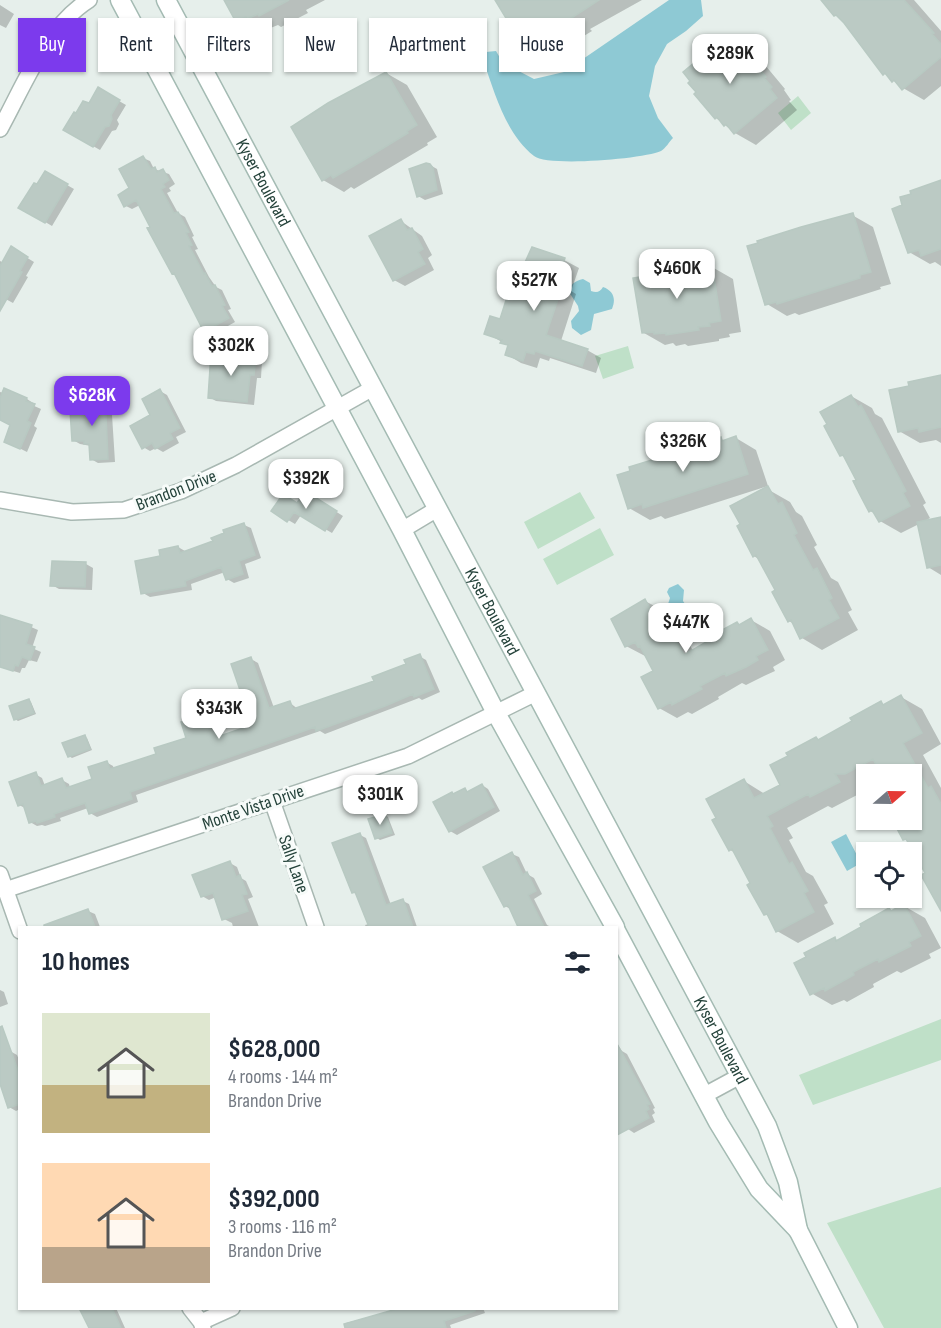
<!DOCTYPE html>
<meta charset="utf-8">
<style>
body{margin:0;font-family:"Sofia Sans Condensed",sans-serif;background:#f2f2f3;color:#1f2937;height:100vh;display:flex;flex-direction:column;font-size:22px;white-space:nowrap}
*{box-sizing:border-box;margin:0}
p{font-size:20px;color:#747a83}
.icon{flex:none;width:33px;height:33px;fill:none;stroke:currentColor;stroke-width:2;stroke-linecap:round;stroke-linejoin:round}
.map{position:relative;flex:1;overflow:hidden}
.drawer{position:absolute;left:18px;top:926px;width:600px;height:384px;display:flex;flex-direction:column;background:#fff;border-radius:0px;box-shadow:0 2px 4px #0004}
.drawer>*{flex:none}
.banner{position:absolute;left:18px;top:18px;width:600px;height:54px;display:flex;gap:12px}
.needle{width:39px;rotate:70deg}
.buttons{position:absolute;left:856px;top:764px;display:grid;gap:12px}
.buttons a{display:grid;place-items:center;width:66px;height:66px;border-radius:0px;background:#fff;box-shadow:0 2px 4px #0004;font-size:30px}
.price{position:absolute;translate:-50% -51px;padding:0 14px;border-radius:12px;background:#fff;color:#222;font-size:20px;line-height:39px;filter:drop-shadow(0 2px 3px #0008)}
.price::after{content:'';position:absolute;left:50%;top:36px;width:18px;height:14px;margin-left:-9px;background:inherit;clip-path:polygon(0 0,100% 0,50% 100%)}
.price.on{background:#7c3aed;color:#fff}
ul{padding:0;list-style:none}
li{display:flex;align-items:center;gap:18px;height:150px;padding:0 24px}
li span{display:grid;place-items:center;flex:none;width:168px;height:120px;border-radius:0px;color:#555}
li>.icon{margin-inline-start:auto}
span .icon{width:72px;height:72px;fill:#fffc;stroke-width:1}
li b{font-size:26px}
h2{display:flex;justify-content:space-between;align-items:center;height:72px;padding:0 24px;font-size:26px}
.chip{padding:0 21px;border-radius:0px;background:#fff;box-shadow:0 2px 4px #0004;font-size:21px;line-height:54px}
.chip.on{background:#7c3aed;color:#fff}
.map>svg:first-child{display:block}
</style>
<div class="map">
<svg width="941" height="1328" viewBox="0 0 941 1328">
<rect width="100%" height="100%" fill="#e6efeb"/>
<path fill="#bfe0c8" d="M798,96L811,113L791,130L778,113Z
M628,346L634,368L603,379L595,356Z
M580,492L595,518L538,549L524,522Z
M600,528L614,555L557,585L543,559Z
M941,1019V1060L813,1105L799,1075Z
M941,1187V1328H884L827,1223Z"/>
<path fill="#8ec9d4" d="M669,0H701L703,16L686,31L667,44L655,66L649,96L658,118L673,138C669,142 666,148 661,151C643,159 547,167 534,156C505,133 495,93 483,60L486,52L496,51L503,63L534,79L564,72Z
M583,279L590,283L591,291C597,293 600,292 603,287C614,291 616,299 612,309L594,314L591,330L581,335L572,328L571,321L579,311L578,306L569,292C570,284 575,281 583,279Z
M678,584L684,590L683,601L689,610L684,617C678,616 670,610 668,604L670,598L667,592L669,588Z
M846,834L861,863L847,871L831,842Z"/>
<path fill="#0003" d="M225,0H325L306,10L308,13L281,27L278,25L258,33L237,21Z
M497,0H642L590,29L592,31L566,47L563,45L543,54L522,42Z
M823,0H914L941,31V86L924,100L903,88L884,73L841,18L835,15Z
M0,5L14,14L6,28L0,25Z
M726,38L747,50L765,65L785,89L784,90L791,100L789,101L797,110L756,145L735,133L716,118Z
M386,73L407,85L437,137L427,143L428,145L354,189L351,187L344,192L323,180Z
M98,89L126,105L117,120L119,124L116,130L112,131L100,150L65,130L77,115L89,105Z
M143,158L150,161L154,169L169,174L175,184L169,188L171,191L167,193L178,213L185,217L194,236L192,237L198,249L195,250L209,277L216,287L222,290L231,309L228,310L235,322L212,335L205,331L177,276L173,273L140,205L132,209L126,206Z
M430,165L437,169L443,194L425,200L418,196Z
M46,173L74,189L52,226L20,207Z
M941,182V266L935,262L930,264L909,252L904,206Z
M852,215L873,227L891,284L880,287L881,289L799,315L795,313L787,316L767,304Z
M401,221L422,236L432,255L428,258L434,270L405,286L394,280Z
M11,248L34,262L26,276L28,277L13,303L0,296V261L4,263Z
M564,260L579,268L571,291L576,294L561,341L587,350L601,358L596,373L550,358L549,361L540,358L537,368L521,363L506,354L509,346L486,333L501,321L522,273Z
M700,266L704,268L712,267L733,279L741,332L729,334L730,337L719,339V341L688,346L685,344L676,346L673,343L665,345L644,333Z
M255,358L262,361L261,378H257L254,405L216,401L209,397Z
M941,377V443L936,440L920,443L899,431Z
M160,391L167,395L186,432L176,437L179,443L163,452L156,448L150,451L143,447Z
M0,392L27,399L33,403L32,405L41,409L34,426L37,428L27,452L13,445L12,425L0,419Z
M104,395L111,399L115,462L98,463L91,459V446L80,444L73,440Z
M851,396L872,408L875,414L882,418L926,503L923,505L930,518L923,522L941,519V575L928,567L919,524L901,533L880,521L876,514L870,511L858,480L847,459L841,455Z
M736,438L756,450L768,486L665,519L661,516L650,520L629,508L662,459L665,461L721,439L725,441Z
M769,490L790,502L796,512L802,516L817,545L814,547L831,578L838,582L852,610L848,612L858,630L822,650L802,638L794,624L789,621L777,590L760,560L754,556Z
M306,493L343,516L332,533L301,515L295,524L273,511L297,505Z
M244,525L251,528L261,558L245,564L249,578L234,583L227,579L225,572L191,584L192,590L150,597L143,593L162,557L178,547L185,551L215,542Z
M86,564L93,568L92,590L59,589L52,585Z
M645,601L664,611L669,623L682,630L693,651L751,620L770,631L785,660L773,667L775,671L764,676L746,685L742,683L718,697L719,699L692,714L688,712L677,718L659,708L655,671L646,655L645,656L626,646Z
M0,619L31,627L38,630L32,648L41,652L37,662L29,660L25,668H22L20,673L0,667Z
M419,656L426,660L440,692L422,700L419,698L325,734L320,731L136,795L138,802L97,817L90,813L88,808L60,818L61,821L45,826L42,825L37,826L30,822L25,808L19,805L35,774L42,778L45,786L62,780L69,784L70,788L94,780L106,762L113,766L114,769L158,755L188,739L209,714L215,718L222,737L254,726L251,659L258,663L274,708L290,703L298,709L376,682Z
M901,697L922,709L941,744L923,755L941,788V905L910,843L904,839L893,819H912V774H867V785L857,790L859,794L832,808L828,806L787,828L793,838L789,840L806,872L813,876L828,903L824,905L834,924L798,943L777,931L770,917L765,914L752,884L736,853L730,850L744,781L765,794L782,785L790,756L816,738L820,740L854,722L881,703L885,705Z
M29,700L31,702L36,714L18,721L15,719Z
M84,736L87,738L92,750L72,758L69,756Z
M482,785L488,789L500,811L457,835L450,831L455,795L465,790L469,792Z
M385,815L388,817L395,835L380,840L377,838Z
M360,835L366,838L391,905L403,901L409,904L417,927H366L365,925L369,924L357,895L353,892Z
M512,854L519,857L527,874L534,878L542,894L534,899L547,925L551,927H520L512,910L505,906Z
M230,863L237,867L241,878L246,881L253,897L248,899L259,927H233L232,923L224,919L216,897L209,900L202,896Z
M904,906L925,918L941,948L929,954L931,958L901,973L897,971L873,984L874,987L847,1002L844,1000L832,1005L811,993L835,939L839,941L889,909L894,912Z
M88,911L95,914L100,927H73Z
M0,990L4,992L8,1004L0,1007Z
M616,1042L622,1051L627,1054L655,1108L653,1109L655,1113L652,1115L655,1122L634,1133L628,1129L616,1107Z
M10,1051L17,1055L20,1062V1109L16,1111L9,1107L0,1080V1054Z
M90,1308H116L125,1328H90Z
M405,1308H483L485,1313L450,1325L451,1328H347L346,1323Z"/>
<path fill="#bbcac4" stroke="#b8c9c2" stroke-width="1.5" d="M224,0H289L259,16L258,14L247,19L246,17L236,22Z
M495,0H599L544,36L543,34L533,40L531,37L521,43Z
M821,0H904L934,33L932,34L941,44V57L902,90L894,80L892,82L885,73L883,75L844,23L836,15L834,16Z
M726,36L733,45L735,43L743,52L744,51L766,77L764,78L772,87L770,89L777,98L734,134L726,124L724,126L717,117L715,119L694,94L696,92L688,83L690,81L683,72Z
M386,72L417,125L407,131L408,133L362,161L333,178L331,175L322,181L291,127L328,103Z
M98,87L120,100L111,115L112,119L109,126L105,127L93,147L63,130L74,112L76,113L83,101L89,103Z
M143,156L151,169L155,167L157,172L163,169L169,180L163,184L165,187L161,189L174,213L178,212L189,232L186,233L192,245L189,246L204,274L205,273L212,286L215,285L225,305L222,306L229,318L204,332L174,273L172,274L147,228L150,227L136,200L124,207L118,195L129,188L119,169Z
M426,163L430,164L433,168L437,190L417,197L409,169Z
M45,171L68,184L45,223L18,208L34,183L37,184Z
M941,180V249L921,256L919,250L908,253L892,209L902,205L900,197L911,194L910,191Z
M853,213L871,272L860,275V278L777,304L776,302L765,305L747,246L758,243L757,241L801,227Z
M401,219L407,230L412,228L423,249L418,252L425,264L393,281L369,236Z
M11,246L28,257L20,271L22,272L0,311V266Z
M532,247L565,258L557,282L563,284L546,335L588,349L582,366L535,351L534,354L526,352L523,361L505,355L508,345L500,343L502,340L484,334L490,316L500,319L516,269L521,271Z
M688,264L689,266L700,265L701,267L712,265L721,321L709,323L710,326L698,327L699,330L666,335V333L654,334V332L642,333L633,278L645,276L644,274L656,272L655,270Z
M211,353L256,356L254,375H250L247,402L208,398Z
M941,375V427L919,432L918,428L898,432L889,390L909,386L908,382Z
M4,388L27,398L26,401L35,404L27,421L31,423L20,449L4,442L10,425L0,420V398Z
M160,389L180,428L170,433L173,439L155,449L152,443L142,449L130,426L150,415L142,399Z
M91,394H105L108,459L90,460L89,444H84V441H72L70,410L91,408Z
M851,395L858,407L861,405L906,491L903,493L910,506L879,522L872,510L869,512L859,493L853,481L856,480L843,455L840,456L824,426L827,424L820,412Z
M736,436L748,474L643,508L642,504L628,509L617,475L630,471L629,467L662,457L663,460L690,451L688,448L721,437L722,441Z
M768,486L778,504L782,502L797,533L794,535L813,570L817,568L832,598L829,600L839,618L800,639L791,620L788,622L772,592L775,590L756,555L753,557L737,526L740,524L730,506Z
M305,491L337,511L325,531L294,512L287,522L271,511L283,494L297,503Z
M941,517V565L927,568L917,522Z
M244,523L255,555L239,561L243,574L226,580L221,567L185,581L186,586L141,594L135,561L160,556L159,550L178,546L180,553L213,541L211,538L224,533L223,530Z
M52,561L86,562L85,587L50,586Z
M645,599L657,621L664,618L684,655L708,641L707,638L737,622L739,625L751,618L768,650L756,656L758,660L746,667L726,676L725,673L700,686L702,689L672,705L671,702L658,709L641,677L653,671L640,646L638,647L635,642L625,647L611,619Z
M0,615L32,625L26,644L35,647L30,660L22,657L18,666L15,665L13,671L0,667Z
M420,654L434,689L414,697L413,694L385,706L316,731L315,727L130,792L132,799L89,814L85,803L54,814L55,817L37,823L36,821L29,823L23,804L18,806L9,782L36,772L41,786L62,778L66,788L92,779L88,767L107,761L110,769L156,754L154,748L186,738L181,722L209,713L217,737L252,725L231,664L251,657L269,708L290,701L293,709L374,681L372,677L406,664L404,660Z
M901,695L922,733L903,743L928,788L931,786L941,804V911L921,875L925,873L906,839L903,840L892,819H912V774H881L873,759L845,774H835L840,782L810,797L808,794L767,816L773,826L770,828L789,864L792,862L808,891L804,893L814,912L776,932L767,914L764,915L747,885L750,883L732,849L729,851L712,820L716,818L706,799L744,779L754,798L780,785L770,765L788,756L786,753L816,737L818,740L852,721L850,718L881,701L883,705Z
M29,699L34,713L14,720L9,706Z
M85,735L90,749L68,757L62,743Z
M482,784L494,807L449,832L433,802L452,792L453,794L465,788L467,792Z
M385,814L392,833L375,839L368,819Z
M360,833L386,905L403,899L413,927H369L355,892L352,893L332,843Z
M512,852L523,875L527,872L536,891L528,895L544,927H518L508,905L504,907L483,867Z
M230,861L236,877L240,875L247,894L242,895L248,911L222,920L213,893L201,897L192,875Z
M904,904L921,936L909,942L911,946L879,962L878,959L853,972L854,975L825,991L824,988L810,995L794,963L806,957L804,953L835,937L836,941L861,927L860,924L889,908L891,911Z
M88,909L95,927H44V925Z
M2,1026L20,1076V1104L8,1108L0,1084V1027Z
M616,1042L650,1104L647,1105L649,1109L646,1111L649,1118L617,1135Z
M79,1308H112L121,1328H89Z
M400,1308H475V1311L444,1321L446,1328H345L344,1324Z"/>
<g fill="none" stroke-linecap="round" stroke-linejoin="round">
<g stroke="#a8b8b2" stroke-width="18">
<path id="street" d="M0,129C24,86 46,27 89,0
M0,500L72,512L124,510L181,491L236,465L373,388
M402,530L437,509
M272,801L316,927
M0,874L20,931
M5,890L408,756L536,693
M703,1096L740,1076
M190,1308L201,1322L203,1328
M201,1322L232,1308"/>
</g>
<g stroke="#a4bbb3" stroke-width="21">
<g id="secondary">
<path d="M120,0L402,530L496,713L615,927"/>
<path id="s1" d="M166,0L767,1126L788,1182L798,1230L848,1328"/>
<path d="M616,931L718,1122L759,1189L798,1230"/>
</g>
</g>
<use href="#street" stroke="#fff" stroke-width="15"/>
<use href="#secondary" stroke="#fff" stroke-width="18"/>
</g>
<g text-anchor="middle" stroke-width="6" stroke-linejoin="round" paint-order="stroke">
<g font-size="18" fill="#24423a" stroke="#f7fbf9">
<text dy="6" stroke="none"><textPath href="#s1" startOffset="207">Kyser Boulevard</textPath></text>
<text transform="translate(176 490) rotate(-21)" y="6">Brandon Drive</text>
<text dy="6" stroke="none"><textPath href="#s1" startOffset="693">Kyser Boulevard</textPath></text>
<text transform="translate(253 807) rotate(-19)" y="6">Monte Vista Drive</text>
<text transform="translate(294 864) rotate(71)" y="6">Sally Lane</text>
<text dy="6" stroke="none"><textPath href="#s1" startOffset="1179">Kyser Boulevard</textPath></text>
</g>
</g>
</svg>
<div class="buttons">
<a><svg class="needle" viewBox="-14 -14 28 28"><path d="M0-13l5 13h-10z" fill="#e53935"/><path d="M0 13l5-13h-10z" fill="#747a83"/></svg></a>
<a><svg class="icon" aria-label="locate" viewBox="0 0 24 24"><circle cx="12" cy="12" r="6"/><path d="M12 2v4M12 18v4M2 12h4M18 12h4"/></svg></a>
</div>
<b class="price" style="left:730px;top:85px">$289K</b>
<b class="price" style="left:677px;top:300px">$460K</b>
<b class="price" style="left:534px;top:312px">$527K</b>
<b class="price" style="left:231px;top:377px">$302K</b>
<b class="price on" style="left:92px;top:427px">$628K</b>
<b class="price" style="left:683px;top:473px">$326K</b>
<b class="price" style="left:306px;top:510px">$392K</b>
<b class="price" style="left:686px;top:654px">$447K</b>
<b class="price" style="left:219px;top:740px">$343K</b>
<b class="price" style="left:380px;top:826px">$301K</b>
<div class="banner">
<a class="chip on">Buy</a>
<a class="chip">Rent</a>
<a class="chip">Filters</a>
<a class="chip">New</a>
<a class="chip">Apartment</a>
<a class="chip">House</a>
</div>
<section class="drawer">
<h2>10 homes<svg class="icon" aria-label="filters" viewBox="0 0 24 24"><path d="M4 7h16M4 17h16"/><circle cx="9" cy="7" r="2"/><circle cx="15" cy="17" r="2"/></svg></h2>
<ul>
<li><span style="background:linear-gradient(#dfe7d0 60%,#c2b280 0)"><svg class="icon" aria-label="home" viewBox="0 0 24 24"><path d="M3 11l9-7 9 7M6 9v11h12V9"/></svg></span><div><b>$628,000</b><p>4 rooms · 144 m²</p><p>Brandon Drive</p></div></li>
<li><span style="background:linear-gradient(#ffd9b3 70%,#b9a48a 0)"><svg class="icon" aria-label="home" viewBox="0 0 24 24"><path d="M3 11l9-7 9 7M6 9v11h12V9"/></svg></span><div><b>$392,000</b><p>3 rooms · 116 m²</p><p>Brandon Drive</p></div></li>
</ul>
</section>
</div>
